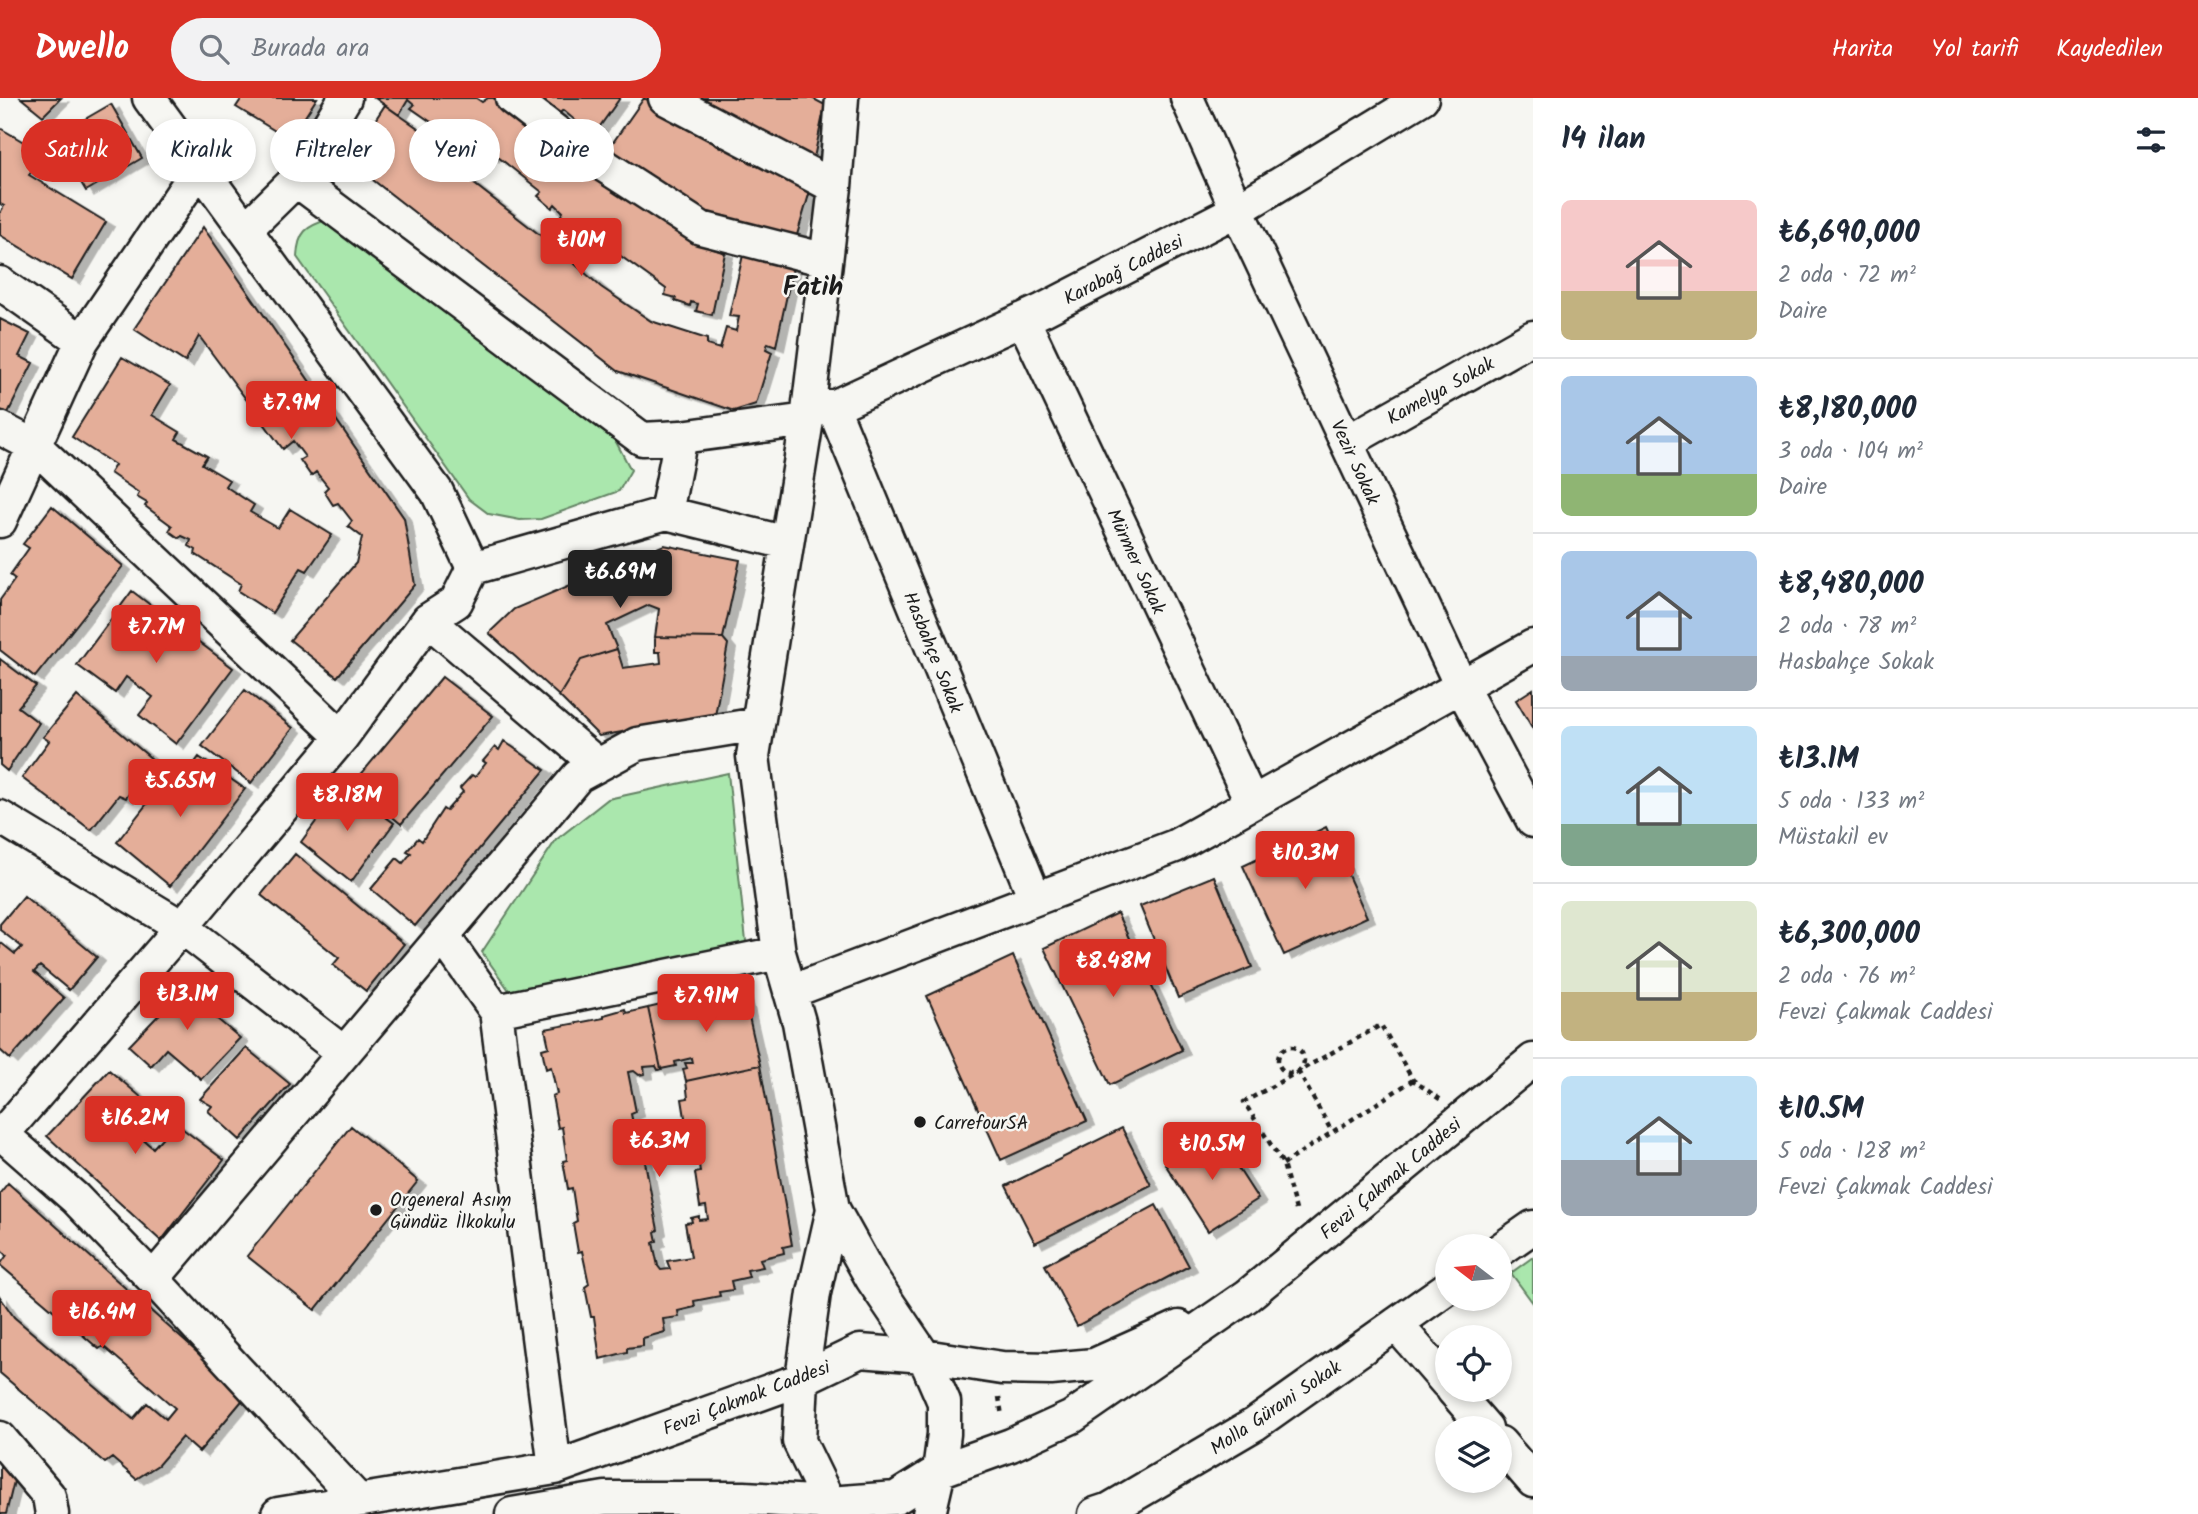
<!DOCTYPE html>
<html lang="tr">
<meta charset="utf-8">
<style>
body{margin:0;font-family:Kalam,sans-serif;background:#f2f2f3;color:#1f2937;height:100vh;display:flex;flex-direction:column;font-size:26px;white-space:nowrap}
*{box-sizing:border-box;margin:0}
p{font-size:23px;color:#747a83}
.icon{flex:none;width:38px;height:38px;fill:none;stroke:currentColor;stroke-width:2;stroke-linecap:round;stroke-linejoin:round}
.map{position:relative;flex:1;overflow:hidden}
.drawer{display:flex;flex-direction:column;background:#fff;width:665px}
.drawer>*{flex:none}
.guide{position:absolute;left:21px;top:21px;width:665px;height:63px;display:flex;gap:14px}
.needle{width:46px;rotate:286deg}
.controls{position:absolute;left:1435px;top:1136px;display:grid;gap:14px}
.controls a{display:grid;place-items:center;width:77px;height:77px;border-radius:50%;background:#fff;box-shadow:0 4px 10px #0003;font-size:35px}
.price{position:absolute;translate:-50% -60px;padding:0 16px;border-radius:7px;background:#d93025;color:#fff;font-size:23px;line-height:46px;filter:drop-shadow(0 2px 4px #0008)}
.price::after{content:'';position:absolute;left:50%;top:42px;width:21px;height:16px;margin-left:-10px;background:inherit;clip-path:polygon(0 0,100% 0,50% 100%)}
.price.selected{background:#222;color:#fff}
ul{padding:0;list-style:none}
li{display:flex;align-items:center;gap:21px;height:175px;padding:0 28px}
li+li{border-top:2px solid #e0e1e3}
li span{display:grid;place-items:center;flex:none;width:196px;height:140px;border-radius:10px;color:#555}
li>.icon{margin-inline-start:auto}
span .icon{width:84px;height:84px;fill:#fffc;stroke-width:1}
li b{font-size:30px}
h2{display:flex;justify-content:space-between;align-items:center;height:84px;padding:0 28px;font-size:30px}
.tag{padding:0 24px;border-radius:32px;background:#fff;box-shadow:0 4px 10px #0003;font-size:24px;line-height:63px}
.tag.selected{background:#d93025;color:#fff}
header{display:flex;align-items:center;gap:42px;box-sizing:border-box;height:98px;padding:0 35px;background:#d93025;color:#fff}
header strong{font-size:33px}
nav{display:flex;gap:38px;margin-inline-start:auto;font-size:24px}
.search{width:490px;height:63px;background:#f2f2f3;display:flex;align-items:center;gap:18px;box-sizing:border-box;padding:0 24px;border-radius:38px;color:#747a83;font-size:26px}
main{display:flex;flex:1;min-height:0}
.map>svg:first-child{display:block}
</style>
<header>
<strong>Dwello</strong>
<div class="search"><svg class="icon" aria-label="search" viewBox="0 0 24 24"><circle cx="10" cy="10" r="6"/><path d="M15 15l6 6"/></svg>Burada ara</div>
<nav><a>Harita</a><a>Yol tarifi</a><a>Kaydedilen</a></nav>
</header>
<main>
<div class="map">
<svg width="1533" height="1416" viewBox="0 0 1533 1416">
<defs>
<filter id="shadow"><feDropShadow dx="8" dy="4.5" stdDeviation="0" flood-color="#0004"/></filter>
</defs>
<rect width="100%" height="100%" fill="#f6f6f2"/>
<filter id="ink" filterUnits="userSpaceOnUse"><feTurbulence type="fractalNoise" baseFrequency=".0143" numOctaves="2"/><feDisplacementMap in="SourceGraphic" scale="14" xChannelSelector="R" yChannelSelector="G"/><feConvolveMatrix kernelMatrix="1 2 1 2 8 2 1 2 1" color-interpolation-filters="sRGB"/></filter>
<g filter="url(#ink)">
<path fill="#aae7ad" stroke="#638264" stroke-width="2" d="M330,121L615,342L631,372L619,393L541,421L520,422L489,416L469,401L297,159C298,134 306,128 330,121Z
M728,675L747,853L513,898L482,854L556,742L608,701Z
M1533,1159V1205L1511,1175Z"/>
<path fill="#e4ae99" stroke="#1c1c1c" stroke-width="2" filter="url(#shadow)" d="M21,0H61L43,18Z
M242,0H317L290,42L236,9Z
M375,0H476L482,4L488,0H498L671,130L694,144L725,155L712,217L696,213L698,206L691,204L690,208L675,203L676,200L665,197L666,191L593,138L586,147L557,123L563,114L555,106L552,110L538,98L542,94L493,55L491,59L482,53L484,49L462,33L460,36L449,28L444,33L411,10L414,7L408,2L399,17Z
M540,0H620L593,38L563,12L560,15Z
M644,0L701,32L715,47L813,83L794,147L727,128L607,53Z
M693,0H812L825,7L814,60L771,42Z
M111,6L142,60L86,93L54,39Z
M385,7L425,35L419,43L558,151L601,189L651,223L707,241V247L720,251L726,230L736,233L739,219L729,218L743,157L793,169L776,248L768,245L766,251L772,254L756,306L734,313L618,273L355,68L360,61L353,56Z
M0,30L42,55L29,77L106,124L72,181L0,137V115L4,108L0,106Z
M203,129L404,420L415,487L337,579L290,542L356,465L362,439L348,428L352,423L338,405L333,407L324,393L328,389L316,374L311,378L300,362L305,359L293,343L283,351L199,238L185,264L134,231Z
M0,221L30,236L19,258L33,265L8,315L0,312Z
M122,259L170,287L152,317L180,334L176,341L207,358L202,366L229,382L225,388L254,407L250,414L278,430L290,411L332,437L307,473L301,470L272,515L238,493L241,486L195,456L196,452L189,448L191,442L182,438L179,440L169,433L172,428L145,408L147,405L137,399L139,395L110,375L115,367L72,339Z
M52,408L123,468L35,579L0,552V502L15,481L10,477L29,450L23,446Z
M664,447L740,462L723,540L655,539L659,511L649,507L607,527L617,551L581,562L559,598L489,535L514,511Z
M132,493L233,570L176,646L139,617L153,599L126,579L115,595L77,567Z
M655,539L723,540L728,546L715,618L599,638L559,598L581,562L617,551L623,570L661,565L660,554H655Z
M0,561L36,588L18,609L39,625L7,673L0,667Z
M442,579L493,618L401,726L353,686Z
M1533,591V631L1516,602Z
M245,592L293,630L251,685L202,648Z
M77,598L153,662L126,700L119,697L91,732L22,680L49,643L43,639Z
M504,643L545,672L415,828L371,791L397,760L403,765L411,755L407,753L418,740L422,743L443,711L446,713L463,694L460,690L472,677L475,679L486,665L483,663L495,649L499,652Z
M199,659L245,691L170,788L117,744L178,666L188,674Z
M342,688L394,725L351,784L301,744Z
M1326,729L1367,819L1284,857L1243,768Z
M295,756L404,846L366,893L333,867L339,860L261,797Z
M1214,778L1252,869L1178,900L1140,808Z
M24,798L97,859L69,892L40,868L34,874L64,900L10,961L0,952V844L15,856L22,849L0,832V826Z
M1117,815L1182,952L1110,987L1044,850Z
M1013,858L1087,1023L1001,1062L927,898Z
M195,879L215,898L204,910L240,940L201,981L166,951L151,968L129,948Z
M742,888L760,967L686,983L683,971L687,970L685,965H693L692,960L675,964L676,968L661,971L648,910Z
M648,910L661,971L658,972L656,968L644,969L645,976L639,977L634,973L628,974L636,1014L631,1016L637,1044L641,1043L658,1132L655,1134L657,1143L653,1145L658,1168L661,1172L670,1171L667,1163L691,1159L685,1125L692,1124L691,1120L699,1118V1122L708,1121L706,1108L700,1109L695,1075L700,1074L695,1037L688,1038L682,1001L688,1000L686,983L760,967L792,1147L783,1149L784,1155L760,1161L763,1169L747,1172L749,1179L731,1183L733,1192L719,1194L720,1198L694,1203L695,1209L678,1213L679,1219L663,1221L665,1234L643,1240V1248L627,1250V1254L600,1261L594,1219H591L585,1189L589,1186L582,1153L578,1154L573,1125L577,1123L572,1090L568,1091L563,1063L567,1062L562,1029L558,1030L552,998L557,996L551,969L546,971L542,951L549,949L545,931L604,920V917L625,911L626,915Z
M246,950L290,986L240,1042L208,1013L212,1008L200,1001Z
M109,972L148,1005L128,1029L153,1050L175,1025L224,1062L161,1143L47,1038Z
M351,1028L418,1083L315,1212L247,1158Z
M1122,1030L1151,1087L1035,1145L1006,1088Z
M1215,1034L1258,1101L1208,1133L1165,1066Z
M8,1085L246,1298L199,1354L182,1339L158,1367L136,1381L112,1360L105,1365L0,1275V1199L14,1219L133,1321L147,1305L166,1321L175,1310L103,1248L99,1251L0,1167L7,1157L0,1151V1095Z
M1156,1107L1189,1168L1077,1228L1045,1167Z
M0,1367L15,1379L6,1416H0Z"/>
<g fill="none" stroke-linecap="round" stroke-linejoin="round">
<g stroke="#1c1c1c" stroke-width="37">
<path id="minor" d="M512,0L574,48L701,130L826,162
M665,0L835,89
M842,0L835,89L807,322L753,658L779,855L799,924L833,1111L872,1181L924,1258L944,1304V1336L939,1373L929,1416
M1187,0L1237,112L1461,588L1533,723
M296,82L642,341L681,339L807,322
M246,131L296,82L345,0
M0,185L82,243
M1023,221L1252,705
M809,304L833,309L1043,212L1237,112L1422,0
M833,309L1035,800
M0,330L36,349L342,639
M1347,344L1533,239
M666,415L681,339
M0,423L82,243L200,69
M473,470L666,415L787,445
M428,522L598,667
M0,719L182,829L344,955
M443,838L496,913
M790,894L1175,748L1533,548
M2,1036L75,1100L153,1181L357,1401
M0,1039L182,829L342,639L428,522L456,504L473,470L437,394L149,0
M1500,1152L1533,1129
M153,1181L578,678L637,646L758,626
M1396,1226L1447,1285
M1453,1292L1486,1330
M0,1340L49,1398L52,1416
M1500,1345L1533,1383
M555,1370L496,913L779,855
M278,1416L555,1370L802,1281L860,1253L924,1258L1002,1270L1051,1271L1094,1267L1179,1229
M512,1416L605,1400H744L829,1405L896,1400L939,1373L1011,1347L1072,1319L1247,1198L1533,962
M832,1416L829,1405L799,1343L802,1281L814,1195L833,1111
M1095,1416L1110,1411L1255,1326L1447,1190"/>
</g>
<path stroke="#1c1c1c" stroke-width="4.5" stroke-dasharray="5 5" stroke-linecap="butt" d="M1278 962a13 13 0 1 1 26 0a13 13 0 1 1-26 0Z
M1298,973L1332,1034
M1283,1066L1413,982
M1296,1112L1283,1066L1244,1004L1381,927L1413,982L1441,1002
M999,1299L1002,1318"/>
<use href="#minor" stroke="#f6f6f2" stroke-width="32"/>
</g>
</g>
<g fill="#1c1c1c" stroke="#f6f6f2" stroke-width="2.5">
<circle cx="920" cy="1024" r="7"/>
<circle cx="376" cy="1112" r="7"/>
</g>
<g text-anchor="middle" stroke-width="5" stroke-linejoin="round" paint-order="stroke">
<g font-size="19" fill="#1c1c1c" stroke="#f6f6f2">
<text transform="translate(1123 171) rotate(-27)" y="7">Karabağ Caddesi</text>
<text transform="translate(1440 292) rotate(-29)" y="7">Kamelya Sokak</text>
<text transform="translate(1356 364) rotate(65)" y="7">Vezir Sokak</text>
<text transform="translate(1137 463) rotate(65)" y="7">Mürmer Sokak</text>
<text transform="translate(934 554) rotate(68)" y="7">Hasbahçe Sokak</text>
<text transform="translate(1390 1080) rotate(-40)" y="7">Fevzi Çakmak Caddesi</text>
<text transform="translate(746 1299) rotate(-21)" y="7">Fevzi Çakmak Caddesi</text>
<text transform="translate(1275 1309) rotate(-34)" y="7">Molla Gürani Sokak</text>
</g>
<g font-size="19" fill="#1c1c1c" stroke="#f6f6f2" text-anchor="start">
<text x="934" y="1031">CarrefourSA</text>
<text x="390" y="1108">Orgeneral Asım<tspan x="390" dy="22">Gündüz İlkokulu</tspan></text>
</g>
<g font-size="26" font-weight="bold" fill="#1c1c1c" stroke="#f6f6f2">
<text x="813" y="197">Fatih</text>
</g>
</g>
</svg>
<div class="controls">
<a><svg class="needle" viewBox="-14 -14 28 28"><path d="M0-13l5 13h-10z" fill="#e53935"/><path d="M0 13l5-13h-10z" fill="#747a83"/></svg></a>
<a><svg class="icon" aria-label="locate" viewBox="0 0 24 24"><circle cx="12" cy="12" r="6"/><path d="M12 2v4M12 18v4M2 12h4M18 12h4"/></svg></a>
<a><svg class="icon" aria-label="layers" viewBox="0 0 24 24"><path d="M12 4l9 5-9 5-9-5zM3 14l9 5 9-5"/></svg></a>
</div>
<b class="price" style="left:581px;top:180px">₺10M</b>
<b class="price" style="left:291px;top:343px">₺7.9M</b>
<b class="price selected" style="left:620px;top:512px">₺6.69M</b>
<b class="price" style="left:156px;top:567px">₺7.7M</b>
<b class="price" style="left:180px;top:721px">₺5.65M</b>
<b class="price" style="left:347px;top:735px">₺8.18M</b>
<b class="price" style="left:1305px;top:793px">₺10.3M</b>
<b class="price" style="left:1113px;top:901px">₺8.48M</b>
<b class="price" style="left:187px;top:934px">₺13.1M</b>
<b class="price" style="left:706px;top:936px">₺7.91M</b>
<b class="price" style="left:135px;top:1058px">₺16.2M</b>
<b class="price" style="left:659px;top:1081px">₺6.3M</b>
<b class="price" style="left:1212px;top:1084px">₺10.5M</b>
<b class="price" style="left:102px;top:1252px">₺16.4M</b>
<div class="guide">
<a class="tag selected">Satılık</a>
<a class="tag">Kiralık</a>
<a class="tag">Filtreler</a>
<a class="tag">Yeni</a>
<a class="tag">Daire</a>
</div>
</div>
<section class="drawer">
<h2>14 ilan<svg class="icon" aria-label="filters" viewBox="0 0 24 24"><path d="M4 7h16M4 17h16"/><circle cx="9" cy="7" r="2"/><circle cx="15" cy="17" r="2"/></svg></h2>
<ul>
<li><span style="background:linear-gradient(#f6c9c9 65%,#c2b280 0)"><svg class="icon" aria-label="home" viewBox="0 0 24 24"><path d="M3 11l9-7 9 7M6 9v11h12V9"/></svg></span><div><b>₺6,690,000</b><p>2 oda · 72 m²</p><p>Daire</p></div></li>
<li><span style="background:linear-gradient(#a9c7e8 70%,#8fb573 0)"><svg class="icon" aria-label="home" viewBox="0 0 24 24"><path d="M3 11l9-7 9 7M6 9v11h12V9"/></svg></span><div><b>₺8,180,000</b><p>3 oda · 104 m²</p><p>Daire</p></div></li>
<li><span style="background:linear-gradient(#a9c7e8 75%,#9aa5b1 0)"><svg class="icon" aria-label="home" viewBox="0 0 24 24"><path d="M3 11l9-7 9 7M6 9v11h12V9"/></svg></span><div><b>₺8,480,000</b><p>2 oda · 78 m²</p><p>Hasbahçe Sokak</p></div></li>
<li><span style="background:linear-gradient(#bfe0f5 70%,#7fa58c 0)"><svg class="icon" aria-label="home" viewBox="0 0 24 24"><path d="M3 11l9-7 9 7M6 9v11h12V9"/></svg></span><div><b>₺13.1M</b><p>5 oda · 133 m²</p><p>Müstakil ev</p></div></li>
<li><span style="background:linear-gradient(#dfe7d0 65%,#c2b280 0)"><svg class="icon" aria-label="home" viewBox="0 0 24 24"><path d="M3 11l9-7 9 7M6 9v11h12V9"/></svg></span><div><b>₺6,300,000</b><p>2 oda · 76 m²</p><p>Fevzi Çakmak Caddesi</p></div></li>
<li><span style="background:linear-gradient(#bfe0f5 60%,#9aa5b1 0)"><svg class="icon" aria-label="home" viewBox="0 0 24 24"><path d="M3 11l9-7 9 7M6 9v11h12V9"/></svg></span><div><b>₺10.5M</b><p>5 oda · 128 m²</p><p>Fevzi Çakmak Caddesi</p></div></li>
</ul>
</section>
</main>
